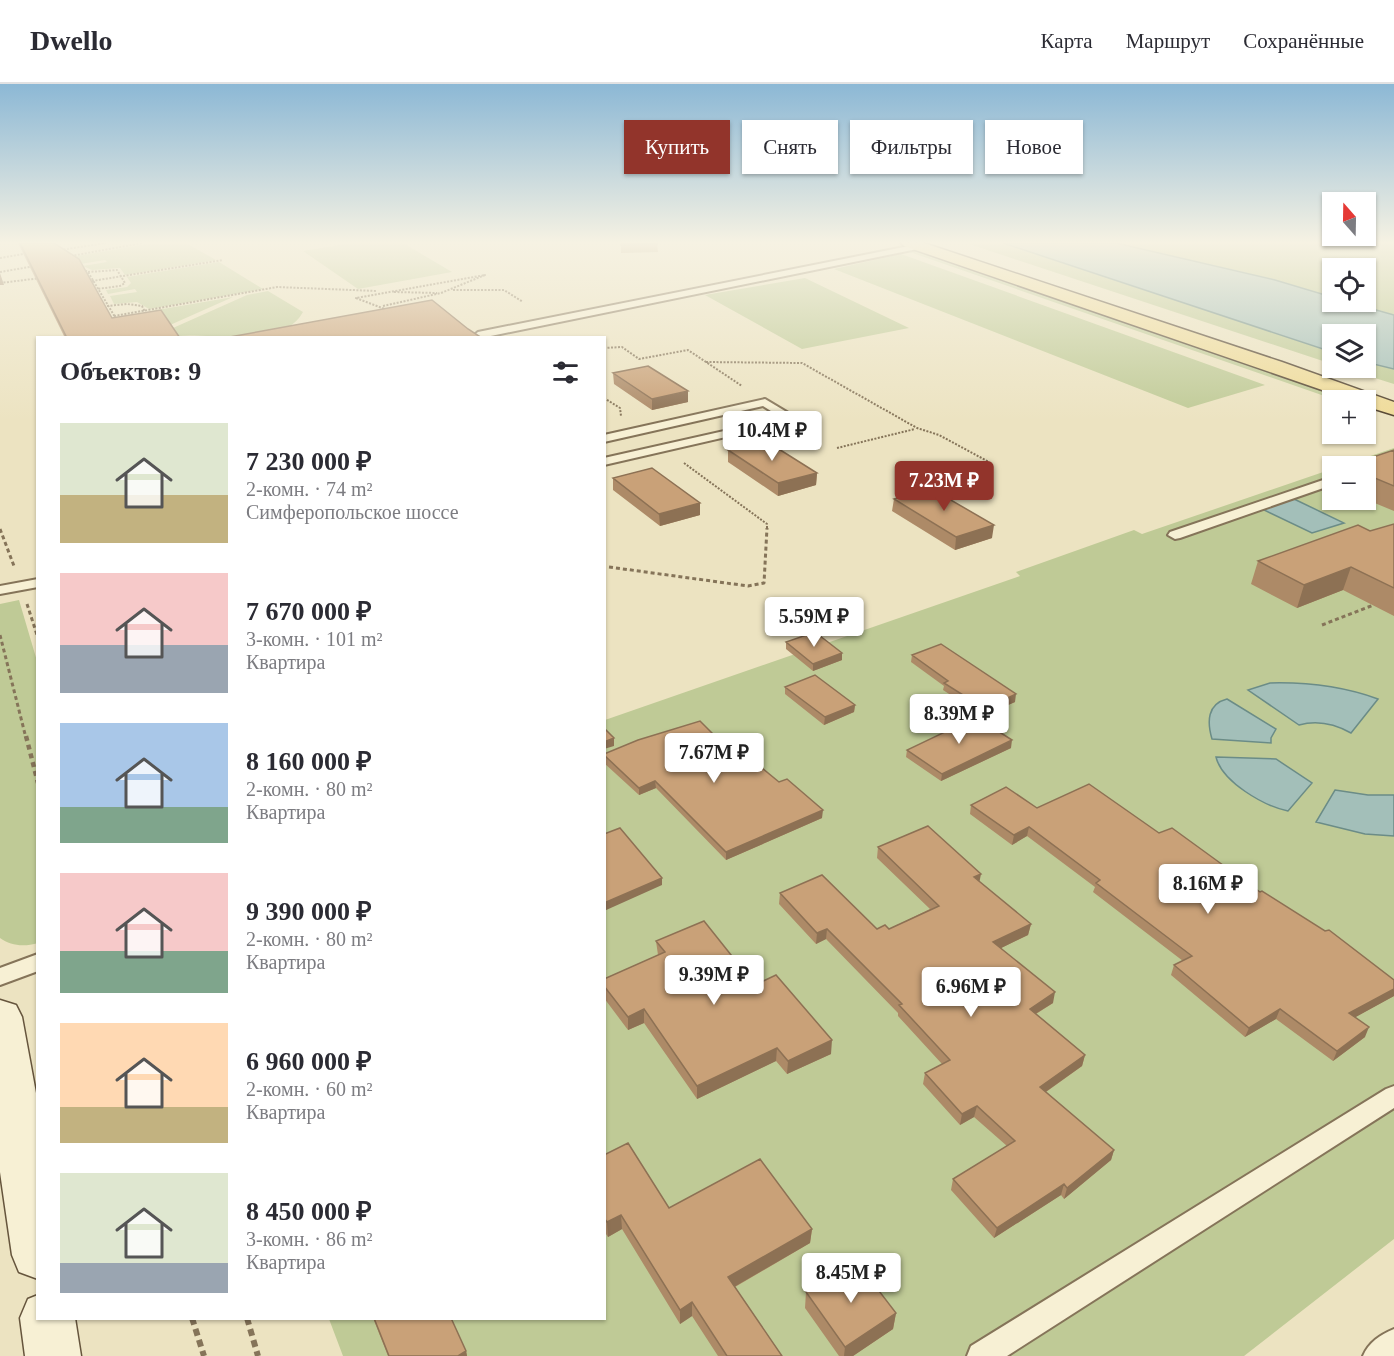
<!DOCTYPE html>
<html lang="ru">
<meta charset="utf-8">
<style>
body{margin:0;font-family:"Times New Roman",serif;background:#f7f7f7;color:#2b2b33;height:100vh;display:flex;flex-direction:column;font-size:22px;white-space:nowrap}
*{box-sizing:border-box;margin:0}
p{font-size:20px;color:#7c7c81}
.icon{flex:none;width:33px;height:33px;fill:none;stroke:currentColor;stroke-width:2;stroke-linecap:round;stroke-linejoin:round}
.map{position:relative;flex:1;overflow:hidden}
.details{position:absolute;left:36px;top:252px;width:570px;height:984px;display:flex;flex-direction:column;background:#fff;border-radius:0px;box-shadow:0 2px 4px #0004}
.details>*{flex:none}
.hud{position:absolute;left:624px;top:36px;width:570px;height:54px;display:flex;gap:12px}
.needle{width:39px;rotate:340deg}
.buttons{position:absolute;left:1322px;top:108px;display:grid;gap:12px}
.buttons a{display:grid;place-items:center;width:54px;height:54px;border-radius:0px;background:#fff;box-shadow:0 2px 4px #0004;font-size:30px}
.price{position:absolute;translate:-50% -51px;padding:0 14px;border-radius:6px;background:#fff;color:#222;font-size:20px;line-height:39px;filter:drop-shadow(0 2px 3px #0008)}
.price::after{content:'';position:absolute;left:50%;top:36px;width:18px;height:14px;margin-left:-9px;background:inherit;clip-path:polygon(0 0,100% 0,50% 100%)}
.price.selected{background:#92342b;color:#fff}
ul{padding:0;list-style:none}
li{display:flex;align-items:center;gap:18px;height:150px;padding:0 24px}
li span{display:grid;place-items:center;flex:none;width:168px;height:120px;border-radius:0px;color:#555}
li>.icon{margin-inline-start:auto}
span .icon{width:72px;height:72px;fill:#fffc;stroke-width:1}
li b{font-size:26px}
h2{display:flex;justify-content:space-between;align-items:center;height:72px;padding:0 24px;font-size:26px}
.chip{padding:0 21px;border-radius:0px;background:#fff;box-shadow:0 2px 4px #0004;font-size:21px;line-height:54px}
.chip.selected{background:#92342b;color:#fff}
header{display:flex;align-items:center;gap:36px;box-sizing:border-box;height:84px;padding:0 30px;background:#fff;border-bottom:2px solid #e1e1e2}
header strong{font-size:28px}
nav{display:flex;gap:33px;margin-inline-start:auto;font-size:21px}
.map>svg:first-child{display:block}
</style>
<header>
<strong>Dwello</strong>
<nav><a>Карта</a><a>Маршрут</a><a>Сохранённые</a></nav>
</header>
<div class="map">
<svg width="1394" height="1272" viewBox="0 0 1394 1272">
<rect width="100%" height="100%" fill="#ece3c1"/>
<path fill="#bfca96" d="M186,159L216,176L125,191L120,184L92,186L83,182L107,178L105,176L80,180L65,174L148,160Z
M352,159H403L452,188L358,205L303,167Z
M966,159H1003L1026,166L1332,268V280Z
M1116,159H1394V231L1348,218H1365V184H1332V213L1275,196Z
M914,164L1357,316H1336L904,166Z
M901,170L1265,301L1188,324L834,185Z
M219,178L263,205L149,225L137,218L114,220L110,212L137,208L135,205L108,210L106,206L127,203L131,199L127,193Z
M805,194L909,244L802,265L705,211Z
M268,207L303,228C281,267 212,248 177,252L173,244L247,211Z
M233,213L170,241L151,227Z
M1365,278L1394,285V300L1343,284H1365Z
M1394,364V1155L1244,1272H343L329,1235L604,1234L605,636L1020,492L1016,488L1134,446L1142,450L1332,385V416H1365V382H1341Z
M19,516L37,577L38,859C24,863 11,862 0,854V520Z"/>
<path fill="#a3bfb9" stroke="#6b8c87" stroke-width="1.5" d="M1003,159H1116L1275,196L1332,213V218H1348L1394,231V285L1365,278V250H1332V268Z
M1294,415L1344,439L1312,449L1262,425Z
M1270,599C1308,598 1342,602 1378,615L1351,649C1335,640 1317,636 1299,641L1248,606Z
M1227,615L1276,645L1271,654V659L1212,655C1207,638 1207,620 1227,615Z
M1216,673L1276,675L1312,699L1288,727C1264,722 1222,698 1216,673Z
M1335,706L1368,711H1394V752L1365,750L1316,738Z"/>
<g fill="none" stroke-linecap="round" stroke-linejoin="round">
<g stroke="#857459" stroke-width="4">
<path id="lane" d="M919,160H922V164L481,254H471L478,248Z
M765,315L795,333V337L604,381V374L782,334L763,322L604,358V351Z
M1332,393V401L1180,454L1175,455L1168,451L1170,448Z
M38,495V503L0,510V502Z
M38,870V887L0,901V884Z
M1394,1002V1024L1007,1272H967L971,1262L1386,1005Z
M1394,1245V1272H1363C1369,1258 1380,1251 1394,1245Z"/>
</g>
<g stroke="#66553d" stroke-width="3">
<path id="secondary" d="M0,916L16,921L22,933L38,1020V1195L19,1188L12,1171L0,1088Z
M38,1211V1234H75L81,1272H25L20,1234L28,1215Z"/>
</g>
<g stroke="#52422e" stroke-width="3">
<path id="primary" d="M901,159H924L1282,278L1394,318V331L1365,322V316H1351L904,162Z"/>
</g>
<path stroke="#857459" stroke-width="2" stroke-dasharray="2 1.5" stroke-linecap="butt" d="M60,166L106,159
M71,172L142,159
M0,174L29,169
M82,185L88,188L115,233
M0,188L35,182
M88,188L117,186L125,199L120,202L97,205
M92,197L223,176
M0,199L41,194
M453,206H504L523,218
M394,208L437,209
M107,222L127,220L142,222L145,228
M383,222L441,209L485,191L356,214L390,227
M114,232L277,203L377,207
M604,264L622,263L639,275L688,266L742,302
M706,278L802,279L917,344L939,351L989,378
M604,314L620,324L621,332
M837,364L915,345
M684,379L767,440V445"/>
<path stroke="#857459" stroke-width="3" stroke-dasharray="4 3" stroke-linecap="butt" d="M0,445L14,482
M609,483L748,502L764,499L767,444
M27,520L38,554
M1322,541L1376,520
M0,551L26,654"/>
<path stroke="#857459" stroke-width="4.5" stroke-dasharray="5 4" stroke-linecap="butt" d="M26,652L38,699"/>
<path stroke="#857459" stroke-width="6" stroke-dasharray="7 4.5" stroke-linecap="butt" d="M192,1234L204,1272
M247,1234L258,1272"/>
<use href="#lane" fill="#f7f0d4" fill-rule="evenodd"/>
<use href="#secondary" fill="#f7f0d4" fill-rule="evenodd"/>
<use href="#primary" fill="#efdb99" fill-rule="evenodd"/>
</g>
<path fill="#ad8a67" d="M18,159H54L112,234L180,254H65Z
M621,159H657L658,168L621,169Z
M613,289L688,318L652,326L614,300Z
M728,366L817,389L816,401L778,412L728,378Z
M1394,366V427L1365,415V382H1345Z
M613,394L700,419V431L660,442L613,406Z
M894,415L992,454L955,466L892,427Z
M1394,440V532L1343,506L1297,524L1251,500L1258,477L1370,447Z
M786,558L842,569V576L813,587L786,565Z
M912,571L1015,618L983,632L943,606L944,602L911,578Z
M785,603L855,621L854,628L824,641L785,610Z
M727,664L779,698L822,734L726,776L656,704L639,711L604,679V670Z
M1011,664L941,697L906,673L907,666Z
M971,721L1037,724L1159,749L1394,912L1355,933L1365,953L1333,977L1276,935L1245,953L1171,891L1174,881L1183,877L1093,808L1095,803L1027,752L1012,761L970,730Z
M878,763L979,798L1031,840L1028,851L1001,864L1053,919L1036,930L1085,971L1082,982L1046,1008L1114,1066L1111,1076L1064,1115L1061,1111L994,1154L951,1106L953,1095L1007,1062L974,1033L960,1041L923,1000L925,989L942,980L898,932V929L826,855L816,860L779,820L780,809L877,845H889L930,825L877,774Z
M656,857L755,901L831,970L787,990L776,977L697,1015L644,939L628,946L604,914V895L658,871Z
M604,1071L669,1124L812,1145L810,1159L735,1203L782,1272H718L692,1232L680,1240L622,1145L608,1153L604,1147Z
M806,1208L896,1229L893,1245L853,1272H839L805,1224Z
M373,1234H451L466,1267L467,1272H388Z"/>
<path fill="#8d7154" d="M0,189L4,201H0Z
M688,307V318L652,326V315Z
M817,389L816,401L778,412V399Z
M700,419V431L660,442L659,430Z
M994,441L992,454L955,466L956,453Z
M1351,483L1343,506L1297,524L1304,501Z
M842,569V576L813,587V580Z
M1016,610L1015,618L983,632L985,625Z
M855,621L854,628L824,641L825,633Z
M614,654V662L604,665V658Z
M1012,656L1011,664L941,697L942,690Z
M655,697L656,704L639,711V704Z
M823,726L822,734L726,776V768Z
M1029,743L1027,752L1012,761L1014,751Z
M981,790L979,800L974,793Z
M662,794V801L604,827V819Z
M1031,840L1028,851L991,869L993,858Z
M827,845L826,855L816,860L817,849Z
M1394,905V912L1345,939L1349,929Z
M1055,908L1053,919L1027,935L1030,925Z
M644,925V939L628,946V933Z
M1280,925L1276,935L1245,953L1249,944Z
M1369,943L1365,953L1333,977L1337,967Z
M832,956L831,970L787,990L788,977Z
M777,964L776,977L697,1015V1002Z
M1085,971L1082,982L1037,1014L1040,1003Z
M977,1022L974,1033L960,1041L962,1030Z
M1114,1066L1111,1076L1064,1115L1067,1104Z
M1064,1100L1061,1111L994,1154L997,1144Z
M621,1131L622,1145L608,1153L607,1138Z
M812,1145L810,1159L727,1207L728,1193Z
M692,1218V1232L680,1240V1226Z
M896,1229L893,1245L853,1272H844L845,1263Z
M466,1267L467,1272H458Z"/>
<path fill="#c9a178" stroke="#8d7154" stroke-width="1.5" d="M20,159H54L79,175L112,234L161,226L180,254H67Z
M621,159H657V160L621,161Z
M432,216L468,245L482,254H224Z
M648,282L688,307L652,315L613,289Z
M766,357L817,389L778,399L728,366Z
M1394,366V402L1365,390V382H1346Z
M652,384L700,419L659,430L613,394Z
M930,404L994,441L956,453L894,415Z
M1394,440V504L1351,483L1304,501L1258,477L1358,441L1370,447Z
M815,548L842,569L813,580L786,558Z
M941,560L1016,610L985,625L944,599L948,597L912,571Z
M815,591L855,621L825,633L785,603Z
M976,633L1012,656L942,690L907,666Z
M700,637L727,664L734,661L779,698L787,695L823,726L726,768L655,697L639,704L604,671V670L638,656Z
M604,644L614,654L604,658Z
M1089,700L1159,749L1172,744L1260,808L1262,807L1325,847L1329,846L1394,896V905L1349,929L1369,943L1337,967L1280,925L1249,944L1174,881L1192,872L1096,799L1100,796L1029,743L1014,751L971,721L1006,703L1037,724Z
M928,742L981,790L974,793L1031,840L993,858L1055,908L1030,925L1085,971L1040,1003L1114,1066L1067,1104L1064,1100L997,1144L953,1095L1015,1057L977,1022L962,1030L925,989L950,976L899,921L902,920L827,845L817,849L780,809L822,791L877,845L885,841L889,845L939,822L878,763Z
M620,744L662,794L604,819V750Z
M704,837L755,901L776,891L832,956L788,977L777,964L697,1002L644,925L628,933L604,902V895L665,868L656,857Z
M628,1059L669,1124L760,1075L812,1145L728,1193L782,1272H727L692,1218L680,1226L621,1131L607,1138L604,1134V1071Z
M856,1177L896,1229L845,1263L806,1208Z
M374,1234H451L466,1267L458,1272H389Z"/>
<linearGradient id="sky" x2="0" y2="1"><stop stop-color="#8cb8d5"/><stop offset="0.47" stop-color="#f6f2e3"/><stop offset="1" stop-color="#f6f2e3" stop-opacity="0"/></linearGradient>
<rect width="1394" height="337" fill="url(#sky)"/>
</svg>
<div class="buttons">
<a><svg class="needle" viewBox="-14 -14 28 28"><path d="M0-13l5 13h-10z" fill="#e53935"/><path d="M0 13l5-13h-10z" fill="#7c7c81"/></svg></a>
<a><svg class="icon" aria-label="locate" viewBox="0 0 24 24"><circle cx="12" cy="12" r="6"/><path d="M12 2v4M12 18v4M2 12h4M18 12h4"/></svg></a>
<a><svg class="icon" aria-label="layers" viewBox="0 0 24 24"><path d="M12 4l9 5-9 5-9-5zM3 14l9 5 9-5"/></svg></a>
<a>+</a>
<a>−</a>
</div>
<b class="price" style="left:772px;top:378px">10.4M ₽</b>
<b class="price selected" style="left:944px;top:428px">7.23M ₽</b>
<b class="price" style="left:814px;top:564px">5.59M ₽</b>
<b class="price" style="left:959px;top:661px">8.39M ₽</b>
<b class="price" style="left:714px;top:700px">7.67M ₽</b>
<b class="price" style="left:1208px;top:831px">8.16M ₽</b>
<b class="price" style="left:714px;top:922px">9.39M ₽</b>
<b class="price" style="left:971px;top:934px">6.96M ₽</b>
<b class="price" style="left:851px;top:1220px">8.45M ₽</b>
<div class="hud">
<a class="chip selected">Купить</a>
<a class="chip">Снять</a>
<a class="chip">Фильтры</a>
<a class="chip">Новое</a>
</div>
<section class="details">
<h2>Объектов: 9<svg class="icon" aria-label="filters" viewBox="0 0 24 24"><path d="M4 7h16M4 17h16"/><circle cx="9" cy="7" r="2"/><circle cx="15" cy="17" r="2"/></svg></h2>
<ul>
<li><span style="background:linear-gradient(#dfe7d0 60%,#c2b280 0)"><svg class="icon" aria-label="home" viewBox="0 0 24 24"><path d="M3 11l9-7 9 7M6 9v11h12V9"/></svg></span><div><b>7 230 000 ₽</b><p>2-комн. · 74 m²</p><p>Симферопольское шоссе</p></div></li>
<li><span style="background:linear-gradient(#f6c9c9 60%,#9aa5b1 0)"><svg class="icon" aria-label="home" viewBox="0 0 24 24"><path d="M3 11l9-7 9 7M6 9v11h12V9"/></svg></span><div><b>7 670 000 ₽</b><p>3-комн. · 101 m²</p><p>Квартира</p></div></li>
<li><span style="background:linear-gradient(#a9c7e8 70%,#7fa58c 0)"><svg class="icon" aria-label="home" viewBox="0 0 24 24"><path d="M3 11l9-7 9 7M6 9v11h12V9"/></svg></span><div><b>8 160 000 ₽</b><p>2-комн. · 80 m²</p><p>Квартира</p></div></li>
<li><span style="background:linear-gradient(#f6c9c9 65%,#7fa58c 0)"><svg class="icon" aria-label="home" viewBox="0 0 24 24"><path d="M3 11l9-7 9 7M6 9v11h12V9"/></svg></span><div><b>9 390 000 ₽</b><p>2-комн. · 80 m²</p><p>Квартира</p></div></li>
<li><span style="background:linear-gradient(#ffd9b3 70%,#c2b280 0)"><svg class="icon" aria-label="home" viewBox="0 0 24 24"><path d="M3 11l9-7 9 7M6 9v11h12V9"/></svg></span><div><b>6 960 000 ₽</b><p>2-комн. · 60 m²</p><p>Квартира</p></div></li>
<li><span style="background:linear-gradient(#dfe7d0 75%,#9aa5b1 0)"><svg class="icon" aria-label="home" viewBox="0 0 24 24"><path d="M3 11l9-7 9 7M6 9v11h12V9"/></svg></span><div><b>8 450 000 ₽</b><p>3-комн. · 86 m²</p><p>Квартира</p></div></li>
</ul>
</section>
</div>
